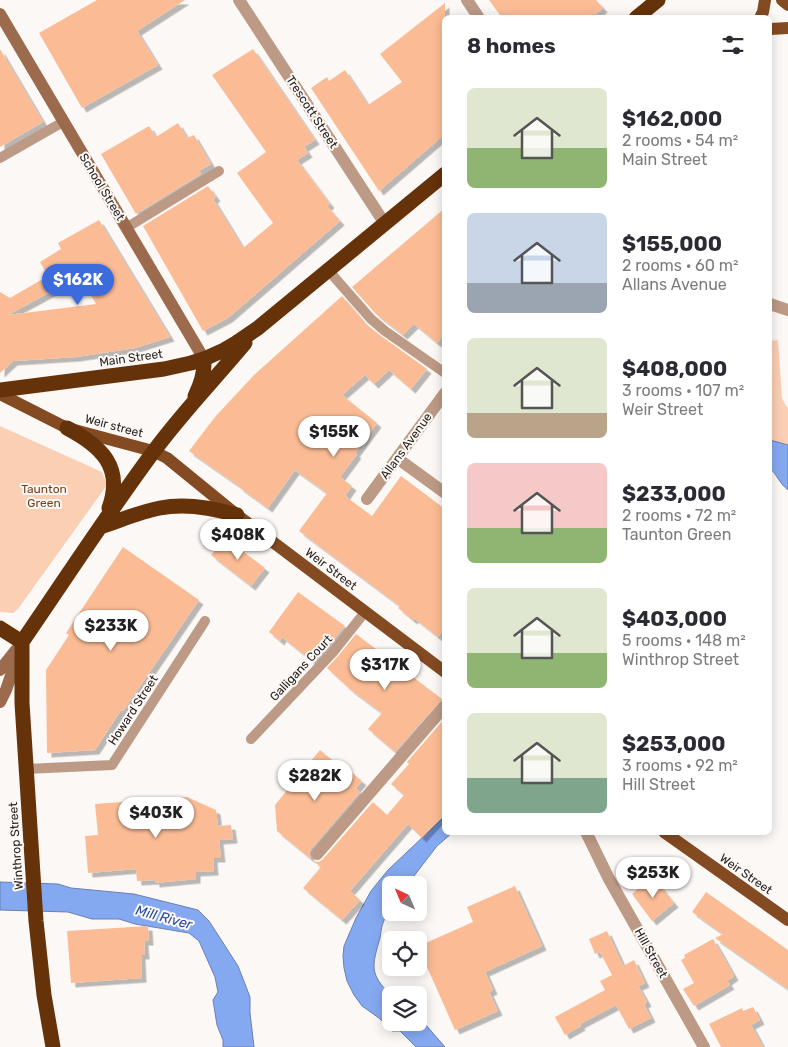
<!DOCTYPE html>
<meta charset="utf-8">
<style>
body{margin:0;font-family:Rubik,sans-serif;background:#f2f2f3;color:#2b2b33;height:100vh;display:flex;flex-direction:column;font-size:19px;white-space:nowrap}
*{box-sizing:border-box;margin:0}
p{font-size:16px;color:#7c7c81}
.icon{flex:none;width:28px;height:28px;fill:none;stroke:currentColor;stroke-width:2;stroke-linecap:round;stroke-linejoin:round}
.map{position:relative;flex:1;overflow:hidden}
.sheet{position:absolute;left:442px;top:15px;width:330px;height:820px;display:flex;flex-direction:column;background:#fff;border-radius:8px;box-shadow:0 2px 12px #0003}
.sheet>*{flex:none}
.needle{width:32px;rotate:316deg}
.buttons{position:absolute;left:382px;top:876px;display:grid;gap:10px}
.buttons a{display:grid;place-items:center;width:45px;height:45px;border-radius:8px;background:#fff;box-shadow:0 2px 12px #0003;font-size:25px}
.price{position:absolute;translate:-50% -42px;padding:0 11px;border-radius:18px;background:#fff;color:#222;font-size:16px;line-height:32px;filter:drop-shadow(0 1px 2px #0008)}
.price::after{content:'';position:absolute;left:50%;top:30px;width:15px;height:11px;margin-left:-8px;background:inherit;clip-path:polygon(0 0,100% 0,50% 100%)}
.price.current{background:#3b6bdc;color:#fff}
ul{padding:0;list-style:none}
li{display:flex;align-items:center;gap:15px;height:125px;padding:0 25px}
li span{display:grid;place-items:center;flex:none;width:140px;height:100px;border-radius:8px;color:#555}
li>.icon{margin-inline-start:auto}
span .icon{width:60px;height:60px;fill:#fffc;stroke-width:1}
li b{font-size:21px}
h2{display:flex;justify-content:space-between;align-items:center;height:60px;padding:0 25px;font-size:21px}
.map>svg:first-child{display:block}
</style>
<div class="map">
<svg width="788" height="1047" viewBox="0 0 788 1047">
<defs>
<filter id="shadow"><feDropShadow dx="4.5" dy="4.5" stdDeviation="0" flood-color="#0004"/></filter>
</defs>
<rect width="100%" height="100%" fill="#fcf8f6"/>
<path fill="#fbcfb4" d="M778,340L782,398L785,404L788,408V445L772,441L770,422V341Z
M0,426L102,472L107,485L18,609L13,613L0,612Z"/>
<path fill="#85a9f1" stroke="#6980b2" d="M770,440L788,445V490C780,484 777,475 770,468Z
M445,816V832L452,833L437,846L407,885H391C391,892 393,902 390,909C389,914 384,918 383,923C381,928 381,933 380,938C372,966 369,974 391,995V1022H419V1017L445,1047H416L400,1031H392L379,1018L362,1006L354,995L347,981L344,968L343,956L344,946L356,918L371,891L388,870Z
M0,882L58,884L71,888L134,894L198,910L209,921L238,966L250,997V1013L254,1047H223V1040L217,1025L213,1000L218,992L215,977L199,941L189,933L135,924L119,919H92L68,912L0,910Z"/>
<path fill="#fbbc95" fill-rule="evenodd" filter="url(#shadow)" d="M97,0H185L137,31L158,65L82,108L39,33Z
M489,0H596L603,8L591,18H502Z
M445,3V134L379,191L311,88L327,77L329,81L345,70L368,105L402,82L380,54Z
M0,49L43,122L0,147Z
M253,49L315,140L304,147L308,153L297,160L330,204L327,206L340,221L228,318L203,331L143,226L208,186L216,197L213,199L243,248L273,223L237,173L266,152L212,75Z
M178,123L187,138L194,135L211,164L199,171L201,174L136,214L101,154L149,126L156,137Z
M445,208V333L437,343L414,324L403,335L376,314L352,287Z
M99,220L170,337L135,348L76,357L13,361L0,373V292L10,298L48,276L40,262L61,249L58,243ZM80,276L96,304L8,315Z
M342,296L366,324L381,336L427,369L411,389L389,370L374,384L365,375L342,395L377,423L355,453L357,454L340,477L352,486L345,496L372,516L401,476L445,509V628L438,637L414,618L413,620L398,608L400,606L299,531L327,493L295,470L268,508L239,487V486L189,451L215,417L254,375Z
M227,535L238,544L236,546L265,568L251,586L211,555Z
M123,547L199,600L123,711L121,710L95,750L47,753L46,670L69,635L66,633Z
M298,592L345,626L317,659L315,657L312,661L282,637L280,641L269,632Z
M356,634L442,699L395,752L368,729L382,713L351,690L327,668L339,655Z
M445,718V813L422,838L408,824L350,891L360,900L342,920L303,888L321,867L313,861L319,862L323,859L373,802L387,815L404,795L391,784L409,764L407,762Z
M320,750L343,769L345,767L362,781L356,788L360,792L311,849L309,853L311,859L277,831L275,805Z
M187,797L216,810L218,826L231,825L233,839L219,840L221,858H213L214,871L196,872V879L155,883V880L137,881L136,869L88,873L85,836L98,835L95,804Z
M653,877L674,903L652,921L632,894Z
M515,886L542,946L485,972L493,990L489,992L498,1011L455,1030L419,949V946L473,922L467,907Z
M706,892L788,950V989L715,938L723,934L692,912Z
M148,926L149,941H144L145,955H141L142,978L71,983L67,931Z
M607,931L623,966L634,960L645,983L638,986L647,1002L644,1004L651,1018L629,1029L616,1005L580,1024L581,1026L565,1035L555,1017L605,990L600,981L612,975L600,952L595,954L589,939Z
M713,939L734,976L727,981L730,985L694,1006L683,989L694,983L681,960L685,958L684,955Z
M753,1007L760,1020L751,1025L763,1047H721L709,1024L742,1008L743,1011Z"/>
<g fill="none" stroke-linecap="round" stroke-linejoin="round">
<path stroke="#bc9a85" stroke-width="10" d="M0,158L63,122
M126,228L219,171
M328,270L371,319L385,331L445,373
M251,739L334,651L365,612
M26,769L112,765L205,621"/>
<path stroke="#bc9a85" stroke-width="12" d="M239,0L385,224
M467,0L479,18
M770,304L788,310
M397,458L445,493
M367,499L445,393
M586,832L609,879L704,1047
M317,854L445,706"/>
<path stroke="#9c6b4d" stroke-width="12" d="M0,14L204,359
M0,670L16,650
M0,702L6,690L19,652"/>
<path stroke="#844a21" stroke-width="12" d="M782,0L788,5
M760,18L763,12L765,0
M770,29L788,28
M0,394L67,428L153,451L167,458L237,515L445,672
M664,832L788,920"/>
<path stroke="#663209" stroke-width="15" d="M636,18L658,0
M0,390L164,369L191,363L204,359L224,350L236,343L258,328L445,174
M195,396C201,384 205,373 204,359
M67,428C101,446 124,467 109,508
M100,527C119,521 139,512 160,508C185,503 213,508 237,515
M0,628L22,642
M22,642V703L36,921L44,995L53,1047
M22,642C66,578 108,513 154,451C182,413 215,379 245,343"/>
</g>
<g text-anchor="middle" stroke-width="4" stroke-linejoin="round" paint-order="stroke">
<g font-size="12" fill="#29221e" stroke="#fcf8f6">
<text transform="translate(312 112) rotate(57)" y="4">Trescott Street</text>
<text transform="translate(102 187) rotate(59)" y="4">School Street</text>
<text transform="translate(131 358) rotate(-8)" y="4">Main Street</text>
<text transform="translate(114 426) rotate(15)" y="4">Weir street</text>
<text transform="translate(406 446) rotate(-54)" y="4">Allans Avenue</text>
<text transform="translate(331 569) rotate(37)" y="4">Weir Street</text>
<text transform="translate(301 668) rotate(-47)" y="4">Galligans Court</text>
<text transform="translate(133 710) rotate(-57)" y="4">Howard Street</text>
<text transform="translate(16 846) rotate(-94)" y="4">Winthrop Street</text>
<text transform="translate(746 874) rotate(35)" y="4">Weir Street</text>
<text transform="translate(651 953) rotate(61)" y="4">Hill Street</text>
</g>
<g font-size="12" fill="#723f1c" stroke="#fcf8f6">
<text x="44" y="493">Taunton<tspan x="44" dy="14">Green</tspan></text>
</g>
<g font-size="14" font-style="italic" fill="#294da1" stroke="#fcf8f6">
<text transform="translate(164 917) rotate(15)" y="5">Mill River</text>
</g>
</g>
</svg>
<div class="buttons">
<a><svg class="needle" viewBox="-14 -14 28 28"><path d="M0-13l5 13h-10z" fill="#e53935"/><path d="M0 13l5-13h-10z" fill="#7c7c81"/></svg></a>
<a><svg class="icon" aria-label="locate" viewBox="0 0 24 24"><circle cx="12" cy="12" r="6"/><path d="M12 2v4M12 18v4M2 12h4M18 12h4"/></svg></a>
<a><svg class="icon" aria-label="layers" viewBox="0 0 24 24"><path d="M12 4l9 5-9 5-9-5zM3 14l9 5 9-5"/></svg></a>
</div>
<b class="price current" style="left:78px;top:306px">$162K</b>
<b class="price" style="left:334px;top:458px">$155K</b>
<b class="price" style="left:238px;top:561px">$408K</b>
<b class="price" style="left:111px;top:652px">$233K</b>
<b class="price" style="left:385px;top:691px">$317K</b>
<b class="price" style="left:315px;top:802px">$282K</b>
<b class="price" style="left:156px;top:839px">$403K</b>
<b class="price" style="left:653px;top:899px">$253K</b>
<section class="sheet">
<h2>8 homes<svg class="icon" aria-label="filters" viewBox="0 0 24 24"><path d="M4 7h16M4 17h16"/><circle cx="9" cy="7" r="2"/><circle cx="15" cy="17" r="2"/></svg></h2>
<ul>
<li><span style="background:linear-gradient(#dfe7d0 60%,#8fb573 0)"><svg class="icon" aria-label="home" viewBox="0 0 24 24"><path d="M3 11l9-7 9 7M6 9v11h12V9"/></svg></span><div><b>$162,000</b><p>2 rooms · 54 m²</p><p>Main Street</p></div></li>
<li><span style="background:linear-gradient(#c9d6e8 70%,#9aa5b1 0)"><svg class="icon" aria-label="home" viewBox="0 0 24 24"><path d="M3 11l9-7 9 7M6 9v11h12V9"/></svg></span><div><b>$155,000</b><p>2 rooms · 60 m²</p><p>Allans Avenue</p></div></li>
<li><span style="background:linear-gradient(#dfe7d0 75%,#b9a48a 0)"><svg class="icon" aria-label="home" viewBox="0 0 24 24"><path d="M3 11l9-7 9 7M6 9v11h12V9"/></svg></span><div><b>$408,000</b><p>3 rooms · 107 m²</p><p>Weir Street</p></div></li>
<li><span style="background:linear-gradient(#f6c9c9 65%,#8fb573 0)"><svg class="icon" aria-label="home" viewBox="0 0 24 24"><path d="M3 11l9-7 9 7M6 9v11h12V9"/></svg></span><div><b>$233,000</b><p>2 rooms · 72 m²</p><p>Taunton Green</p></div></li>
<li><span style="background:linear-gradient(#dfe7d0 65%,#8fb573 0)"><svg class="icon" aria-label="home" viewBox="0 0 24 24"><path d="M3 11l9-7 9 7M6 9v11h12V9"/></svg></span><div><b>$403,000</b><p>5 rooms · 148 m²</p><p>Winthrop Street</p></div></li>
<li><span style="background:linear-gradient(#dfe7d0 65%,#7fa58c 0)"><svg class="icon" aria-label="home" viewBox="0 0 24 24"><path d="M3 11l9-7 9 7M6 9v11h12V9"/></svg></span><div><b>$253,000</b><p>3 rooms · 92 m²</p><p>Hill Street</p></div></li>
</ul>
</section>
</div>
